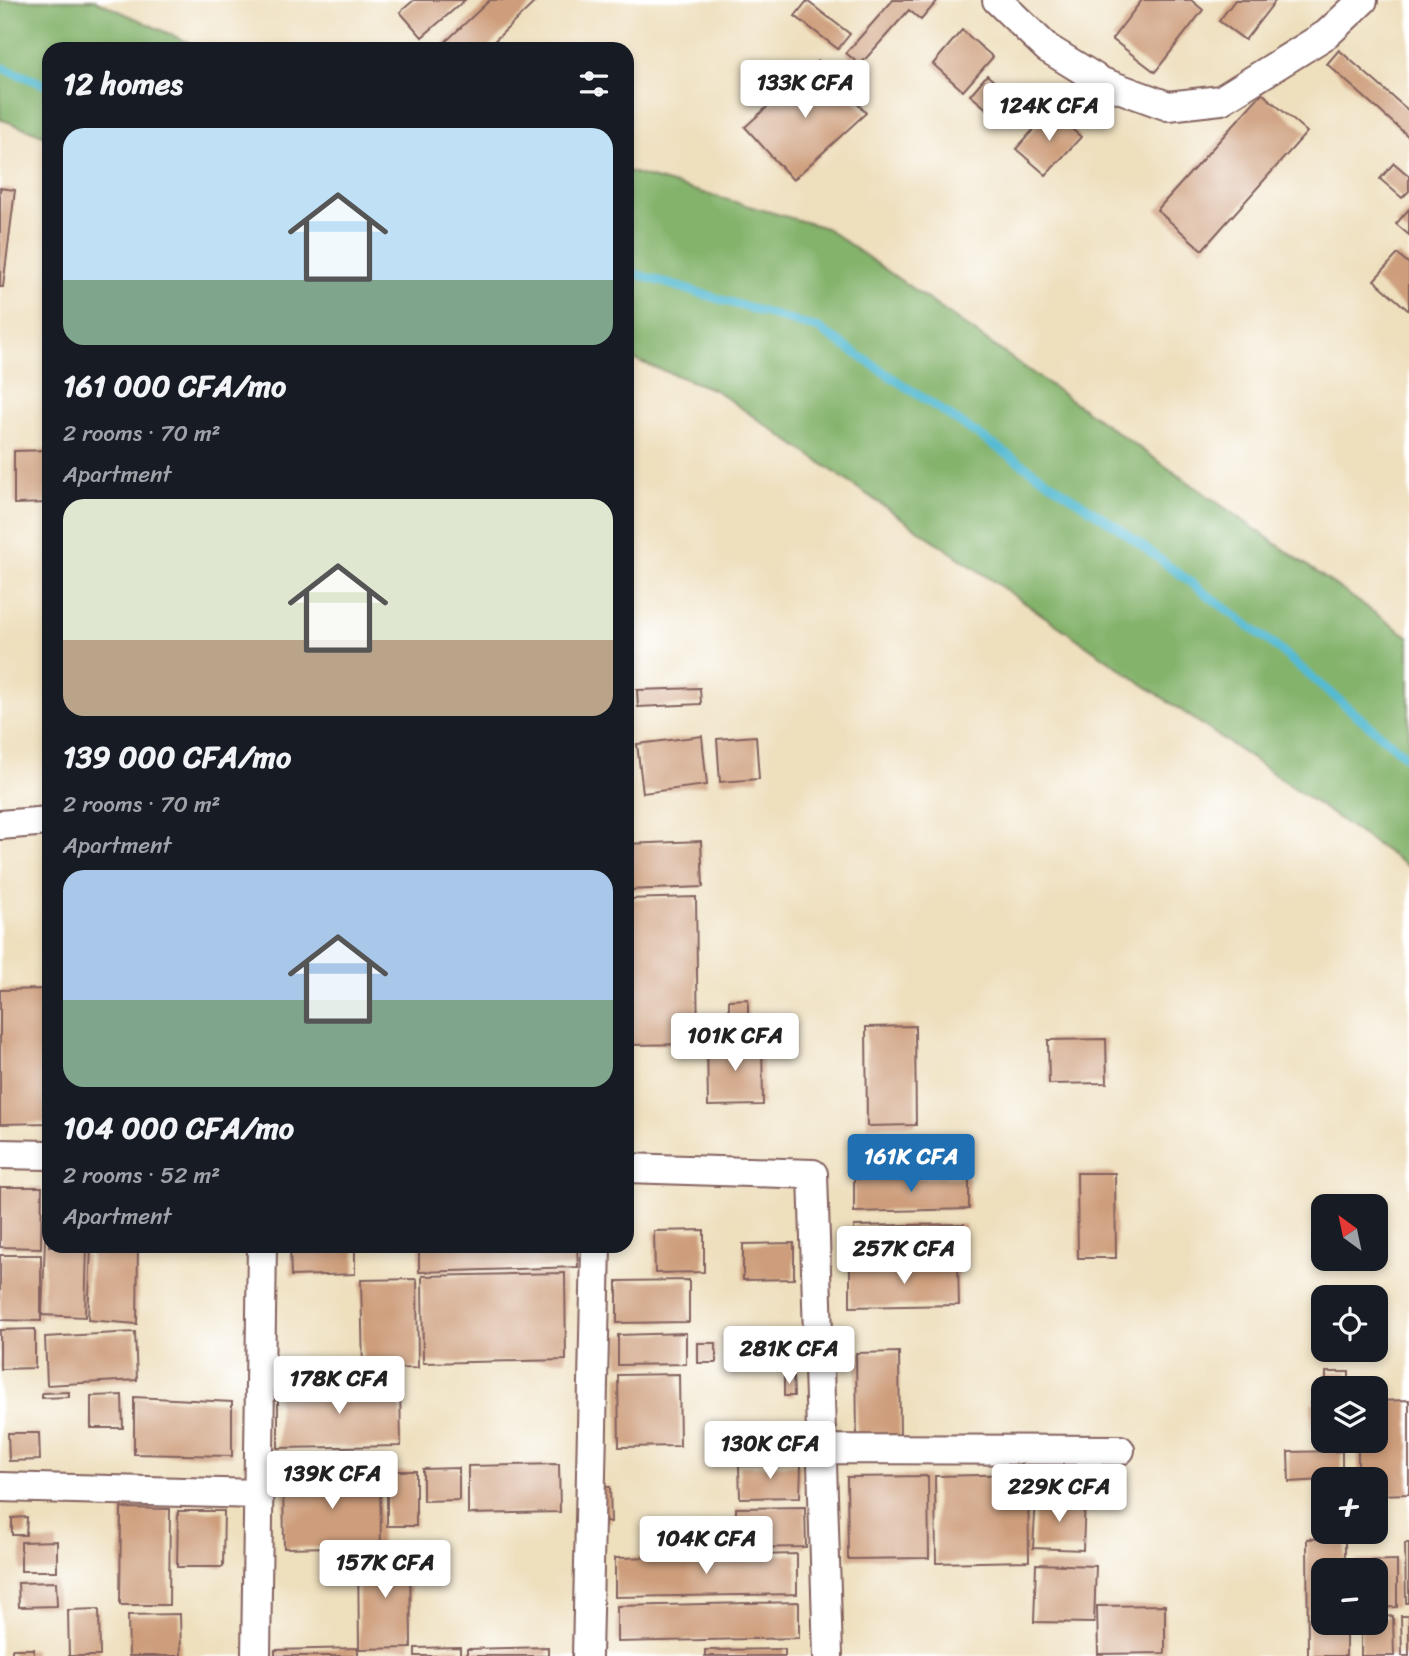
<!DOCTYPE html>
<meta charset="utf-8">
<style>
body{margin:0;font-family:Sriracha,sans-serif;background:#242831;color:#f1f3f6;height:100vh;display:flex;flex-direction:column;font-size:26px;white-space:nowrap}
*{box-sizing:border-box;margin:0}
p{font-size:23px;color:#9ea1a6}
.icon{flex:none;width:38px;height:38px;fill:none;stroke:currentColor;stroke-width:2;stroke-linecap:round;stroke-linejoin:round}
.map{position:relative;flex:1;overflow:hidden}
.sheet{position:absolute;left:42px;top:42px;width:592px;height:1211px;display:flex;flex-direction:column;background:#171b24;border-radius:21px;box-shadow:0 4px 10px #0003}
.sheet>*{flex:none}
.needle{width:46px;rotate:327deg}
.fabs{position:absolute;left:1311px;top:1194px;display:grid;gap:14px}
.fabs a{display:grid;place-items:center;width:77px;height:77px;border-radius:14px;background:#171b24;box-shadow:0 4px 10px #0003;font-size:35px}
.price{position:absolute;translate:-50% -60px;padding:0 16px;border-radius:7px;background:#fff;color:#222;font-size:23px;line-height:46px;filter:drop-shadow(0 2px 4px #0008)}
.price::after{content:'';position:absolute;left:50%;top:42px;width:21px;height:16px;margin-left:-10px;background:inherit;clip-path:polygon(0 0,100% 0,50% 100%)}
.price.current{background:#1f6fb2;color:#fff}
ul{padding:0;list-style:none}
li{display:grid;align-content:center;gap:14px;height:371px;padding:0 21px}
li span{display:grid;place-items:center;height:217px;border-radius:21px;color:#555}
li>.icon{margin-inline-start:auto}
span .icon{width:126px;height:126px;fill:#fffc;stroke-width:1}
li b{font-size:30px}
h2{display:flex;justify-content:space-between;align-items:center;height:84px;padding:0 21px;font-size:30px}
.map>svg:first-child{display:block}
</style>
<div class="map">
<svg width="1409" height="1656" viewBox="0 0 1409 1656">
<rect width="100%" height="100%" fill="#fff"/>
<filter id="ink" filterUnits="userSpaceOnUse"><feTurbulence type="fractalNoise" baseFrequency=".0143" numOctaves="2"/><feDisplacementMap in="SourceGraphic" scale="14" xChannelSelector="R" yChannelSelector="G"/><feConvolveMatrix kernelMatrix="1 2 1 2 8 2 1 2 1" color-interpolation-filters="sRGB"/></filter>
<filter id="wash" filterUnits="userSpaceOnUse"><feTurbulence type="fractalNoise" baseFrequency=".00686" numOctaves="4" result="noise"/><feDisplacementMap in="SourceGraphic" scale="28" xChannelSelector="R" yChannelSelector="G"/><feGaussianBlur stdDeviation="1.57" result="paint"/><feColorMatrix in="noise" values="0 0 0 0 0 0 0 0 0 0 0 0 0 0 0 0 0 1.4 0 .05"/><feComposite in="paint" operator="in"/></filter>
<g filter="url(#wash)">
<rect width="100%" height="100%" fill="#eedfbd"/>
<path fill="#84b36c" stroke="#67694c" stroke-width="2" d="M0,0H95L203,49H49V137L0,119Z
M627,171L826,228L1409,637V867L715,390L627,357Z"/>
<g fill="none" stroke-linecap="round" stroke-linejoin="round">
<path stroke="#54bad2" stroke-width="9" d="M0,67L49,86
M626,271L819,329L1117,527L1270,642L1409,759"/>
</g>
<g id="blocks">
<path fill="#ce9e7b" d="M414,0H465L422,37L400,12Z
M490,0H537L486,49H448L443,44Z
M893,0H938L921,20L909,10L860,65L846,53Z
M1142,0H1191L1203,10L1155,72L1112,39Z
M1235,0H1276L1245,40L1219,21Z
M807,1L850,34L838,49L795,16Z
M962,30L993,57L963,91L933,64Z
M1339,50L1409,111V137L1327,64Z
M818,61L866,113L793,180L745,127Z
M987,75L1005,91L988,110L970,95Z
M1262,93L1307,132L1202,250L1157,210Z
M1051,110L1081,137L1046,175L1016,149Z
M1394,163L1409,176V191L1402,198L1380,179Z
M0,188L15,190L3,287H0Z
M1409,209V235L1396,224Z
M1398,254L1409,264V311L1374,280Z
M49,450V503L14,504V451Z
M700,688L701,704L638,707L637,690Z
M702,736L707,785L643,793L637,744Z
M756,736L759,779L720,782L717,739Z
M701,841L703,887L626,890V844Z
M696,897L698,1044L626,1045V899Z
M49,989V1123L0,1124V990Z
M748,999V1025H729V1000Z
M915,1026L916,1125L867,1126L866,1027Z
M1106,1039L1107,1083L1049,1084L1048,1040Z
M762,1040L763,1105L708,1106L707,1041Z
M1077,1173H1115L1116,1258H1078Z
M969,1177V1209L854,1212V1179Z
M0,1187H42L41,1248L0,1247Z
M47,1191H49V1246H87L85,1317L42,1315Z
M964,1224V1258L855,1260L854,1226Z
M704,1230V1272L655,1273L654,1231Z
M794,1243V1279L743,1280V1244Z
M91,1246H138L137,1324L88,1320Z
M290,1246H355V1274L291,1276Z
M419,1246H577L578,1267L419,1272Z
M0,1255H41V1321L0,1320Z
M958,1264L959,1305L850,1307V1266Z
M565,1273L566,1360L423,1363L422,1276Z
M417,1279L418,1368L363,1369L361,1280Z
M689,1280V1322L617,1323V1281Z
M35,1329V1368L0,1369V1330Z
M135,1332L137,1380L47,1385L45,1337Z
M686,1333V1364L618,1365V1335Z
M698,1343H716V1363H698Z
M899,1352L900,1437L857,1438L856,1353Z
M1326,1372H1349V1388H1326Z
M679,1374L680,1446L619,1447L618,1375Z
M784,1375H793L794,1396H784Z
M400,1384L401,1446L278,1448V1386Z
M69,1392V1397L42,1398V1393Z
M122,1395L123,1428H91V1396Z
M134,1397L232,1402V1456L134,1454Z
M1409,1400V1494L1376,1495V1479H1358V1440H1376V1401Z
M1323,1402V1429L1312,1430L1311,1403Z
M8,1433H39L40,1460L9,1461Z
M1342,1451V1479L1289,1482L1288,1452Z
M559,1464L560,1512L468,1514V1466Z
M801,1465L800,1497L740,1498L739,1466Z
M459,1468V1500L423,1501V1469Z
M387,1471H416V1526H387Z
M380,1474L381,1546L284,1548L283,1477Z
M1028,1474L1029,1561L936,1563L935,1476Z
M928,1476L929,1558L848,1559L847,1477Z
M596,1487H610L611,1522H597Z
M1036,1498L1085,1499L1083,1550L1033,1548Z
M805,1507L806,1547L736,1548V1508Z
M121,1508L170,1509L169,1605H120Z
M178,1511H224L223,1567H177Z
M27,1517L26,1535H12V1518Z
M1345,1538V1570H1323V1622H1346V1656H1308L1307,1539Z
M57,1541V1571H21V1542Z
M1405,1543H1409V1603H1406Z
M410,1551L411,1648L359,1649L358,1552Z
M797,1554V1594L615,1597V1558Z
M1397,1560V1607L1376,1608V1570H1354V1561Z
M1036,1564L1096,1566L1094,1623L1034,1622Z
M56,1582L57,1606L19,1607L18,1583Z
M799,1602V1638L617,1642V1606Z
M1165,1605V1653L1098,1654L1097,1606Z
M99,1609L100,1656H69L68,1610Z
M180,1614L181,1656H129L128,1615Z
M1393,1616L1394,1656H1361V1622H1376V1617Z
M1401,1616H1409V1656H1402Z
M460,1647V1656H415V1648Z
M548,1647V1656H467V1649Z
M358,1648V1656H275V1650Z
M12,1649H34V1656H12Z
M785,1649V1656H705V1650Z"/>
</g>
</g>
<g filter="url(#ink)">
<use href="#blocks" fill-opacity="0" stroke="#83625e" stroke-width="2"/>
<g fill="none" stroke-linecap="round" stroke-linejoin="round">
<g stroke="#83625e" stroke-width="32">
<path id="minor" d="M997,0L1047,48L1102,82L1168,106L1221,100L1327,34L1363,0
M0,825L49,821
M0,1154L49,1155
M626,1168L813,1174L828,1656
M822,1449L1120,1450
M0,1487L258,1494
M256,1656L262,1246
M587,1656L596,1246"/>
</g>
<use href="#minor" stroke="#fff" stroke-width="28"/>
</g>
</g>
</svg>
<div class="fabs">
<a><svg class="needle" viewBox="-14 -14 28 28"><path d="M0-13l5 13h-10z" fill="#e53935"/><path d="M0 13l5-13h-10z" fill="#9ea1a6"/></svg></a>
<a><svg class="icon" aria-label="locate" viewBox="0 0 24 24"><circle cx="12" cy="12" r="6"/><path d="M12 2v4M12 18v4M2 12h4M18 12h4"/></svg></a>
<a><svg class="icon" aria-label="layers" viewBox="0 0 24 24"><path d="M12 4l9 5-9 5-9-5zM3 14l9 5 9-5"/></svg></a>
<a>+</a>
<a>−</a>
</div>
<b class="price" style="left:805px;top:120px">133K CFA</b>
<b class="price" style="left:1049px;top:143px">124K CFA</b>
<b class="price" style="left:735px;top:1073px">101K CFA</b>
<b class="price current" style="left:911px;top:1194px">161K CFA</b>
<b class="price" style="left:904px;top:1286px">257K CFA</b>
<b class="price" style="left:789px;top:1386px">281K CFA</b>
<b class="price" style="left:339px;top:1416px">178K CFA</b>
<b class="price" style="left:770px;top:1481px">130K CFA</b>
<b class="price" style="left:332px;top:1511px">139K CFA</b>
<b class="price" style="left:1059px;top:1524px">229K CFA</b>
<b class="price" style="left:706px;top:1576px">104K CFA</b>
<b class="price" style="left:385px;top:1600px">157K CFA</b>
<section class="sheet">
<h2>12 homes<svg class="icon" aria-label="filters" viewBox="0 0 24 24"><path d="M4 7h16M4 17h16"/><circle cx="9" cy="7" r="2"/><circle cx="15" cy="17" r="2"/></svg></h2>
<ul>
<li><span style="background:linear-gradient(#bfe0f5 70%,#7fa58c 0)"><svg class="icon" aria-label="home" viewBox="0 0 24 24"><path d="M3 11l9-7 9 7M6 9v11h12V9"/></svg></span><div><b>161 000 CFA/mo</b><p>2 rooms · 70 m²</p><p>Apartment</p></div></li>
<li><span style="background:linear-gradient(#dfe7d0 65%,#b9a48a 0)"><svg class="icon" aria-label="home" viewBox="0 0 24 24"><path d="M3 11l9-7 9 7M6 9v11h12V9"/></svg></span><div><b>139 000 CFA/mo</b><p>2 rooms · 70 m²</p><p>Apartment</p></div></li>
<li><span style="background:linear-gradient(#a9c7e8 60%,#7fa58c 0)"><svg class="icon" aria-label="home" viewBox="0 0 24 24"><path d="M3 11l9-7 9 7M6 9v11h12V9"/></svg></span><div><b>104 000 CFA/mo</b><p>2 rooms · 52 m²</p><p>Apartment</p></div></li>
</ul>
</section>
</div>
